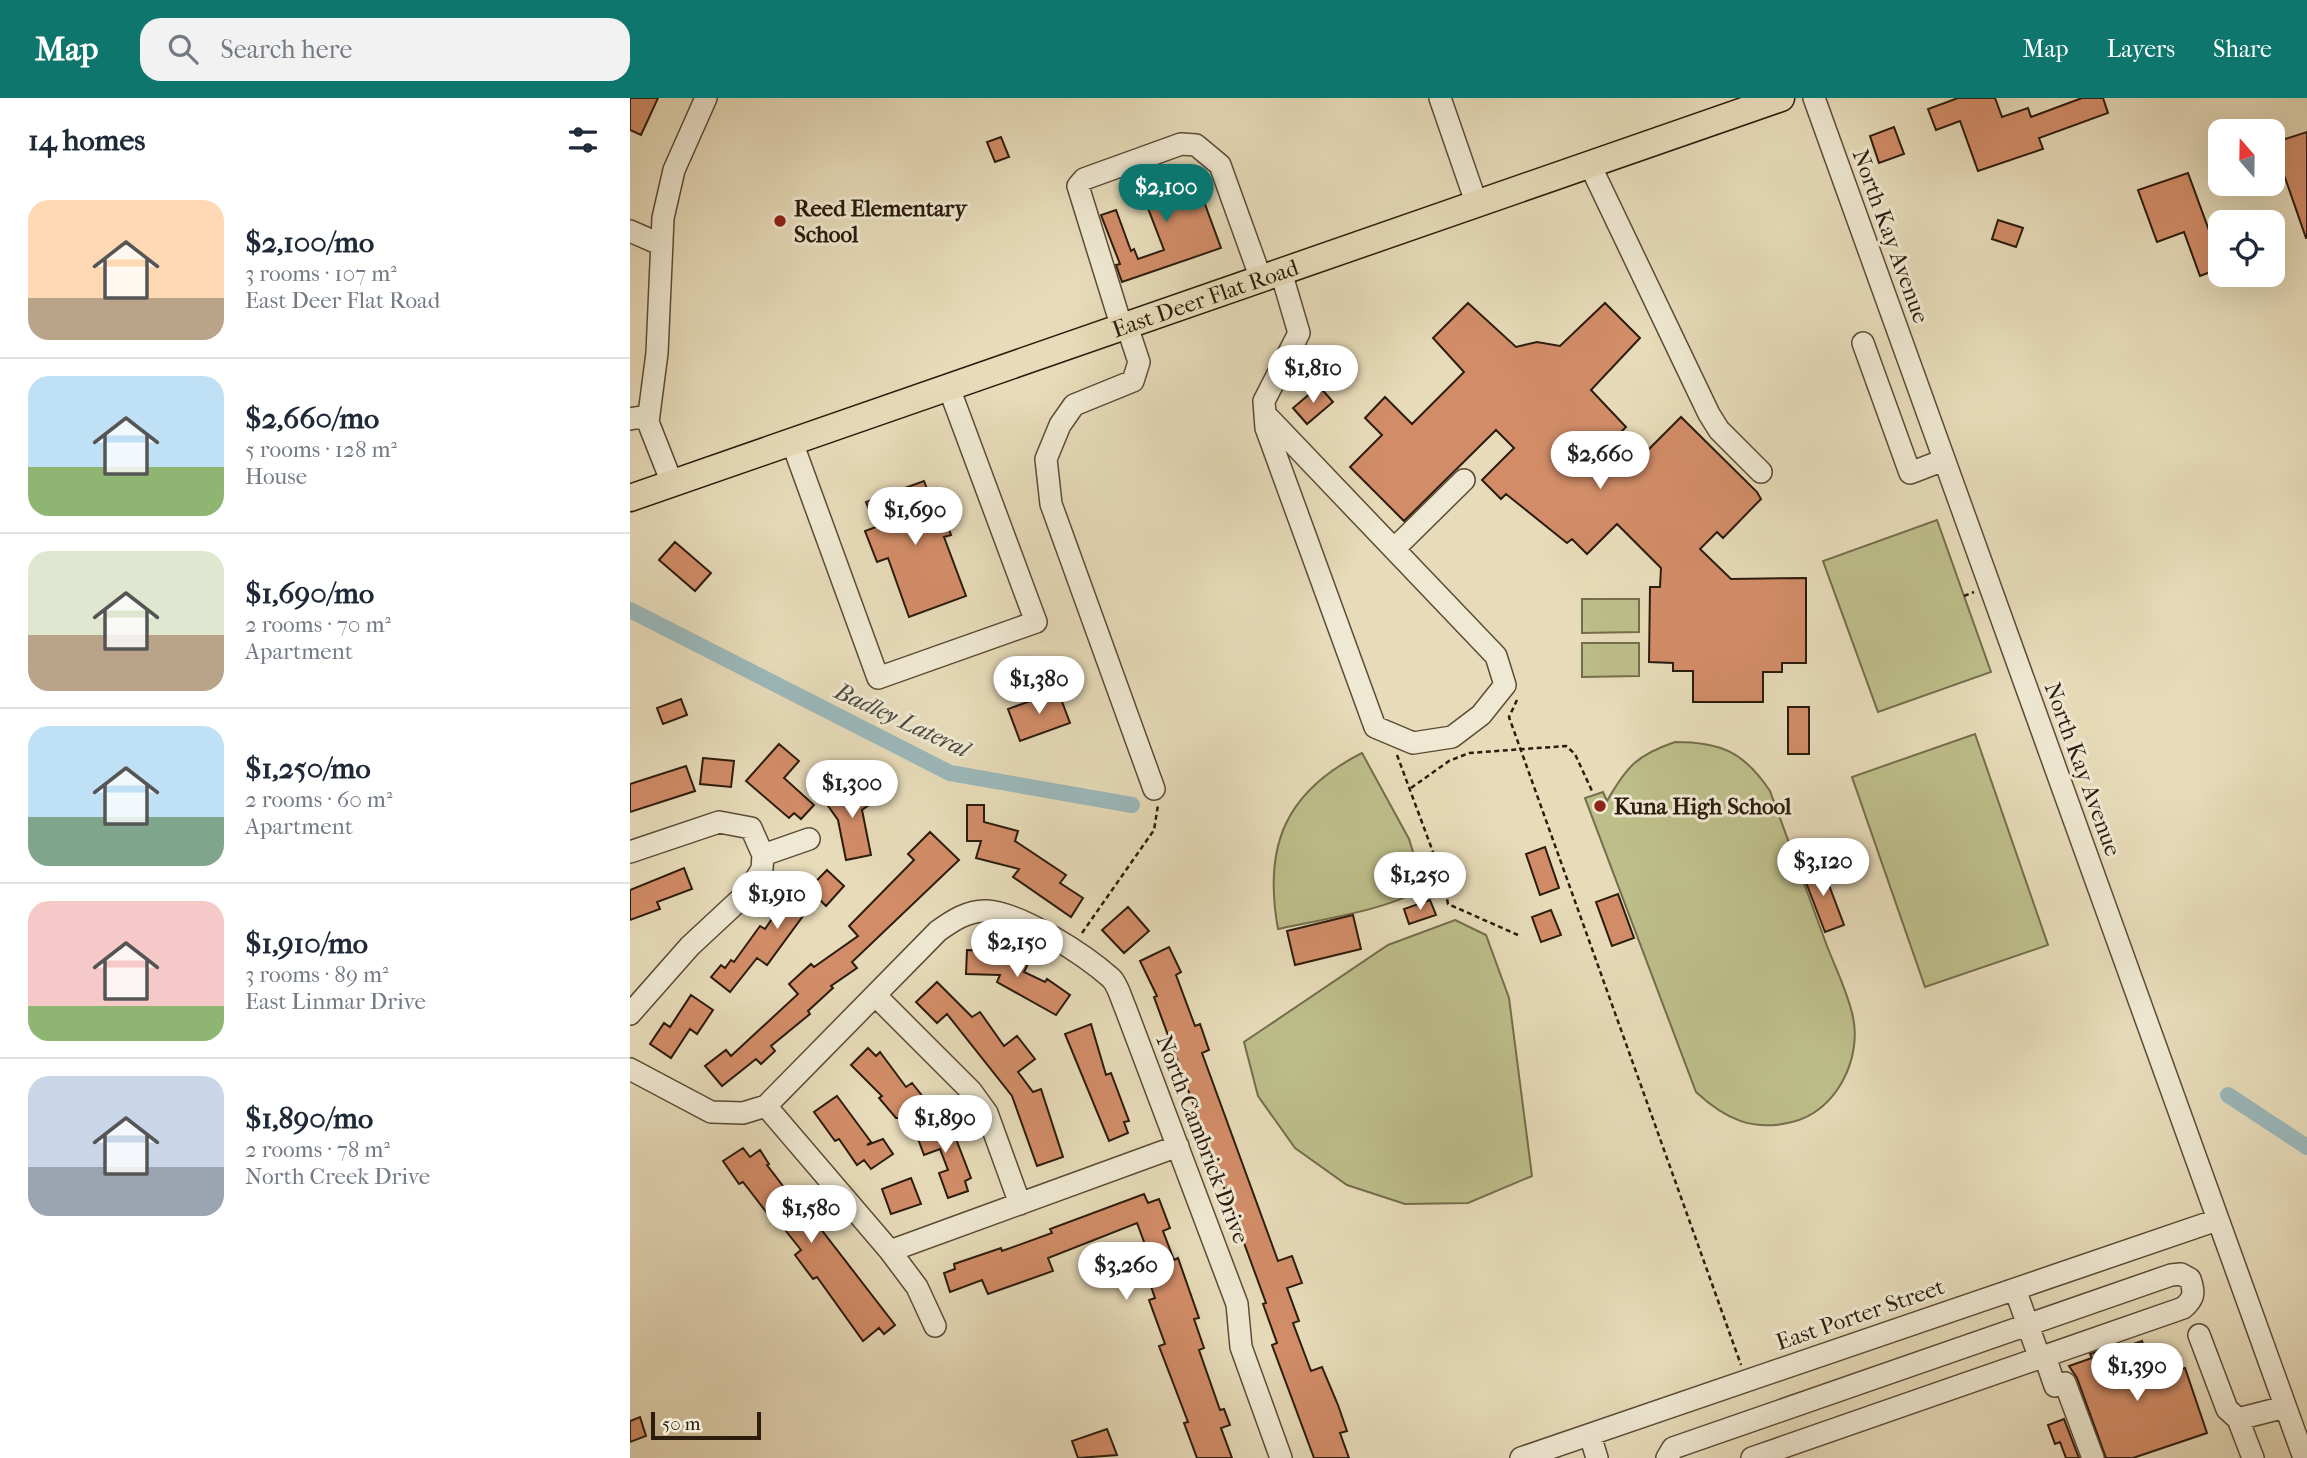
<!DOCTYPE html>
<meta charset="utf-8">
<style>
body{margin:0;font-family:"IM FELL French Canon",serif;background:#f2f2f3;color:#1f2937;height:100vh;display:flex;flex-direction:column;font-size:26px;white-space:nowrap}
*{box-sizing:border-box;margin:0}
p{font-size:23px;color:#747a83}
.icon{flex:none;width:38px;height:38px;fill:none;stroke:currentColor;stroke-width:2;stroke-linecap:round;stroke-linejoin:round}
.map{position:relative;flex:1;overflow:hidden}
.side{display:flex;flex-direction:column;background:#fff;width:630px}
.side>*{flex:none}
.needle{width:46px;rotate:340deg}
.buttons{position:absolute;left:1578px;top:21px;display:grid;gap:14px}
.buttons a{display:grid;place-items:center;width:77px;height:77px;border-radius:14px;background:#fff;box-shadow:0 7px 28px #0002;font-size:35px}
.scale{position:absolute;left:21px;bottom:18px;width:110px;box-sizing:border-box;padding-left:7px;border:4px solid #2c1c0d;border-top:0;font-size:19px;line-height:24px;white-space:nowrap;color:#2c1c0d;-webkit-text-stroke:5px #efe8d2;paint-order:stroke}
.price{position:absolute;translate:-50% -60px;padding:0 16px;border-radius:24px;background:#fff;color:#222;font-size:23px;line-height:46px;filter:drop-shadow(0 2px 4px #0008)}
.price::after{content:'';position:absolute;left:50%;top:42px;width:21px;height:16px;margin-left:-10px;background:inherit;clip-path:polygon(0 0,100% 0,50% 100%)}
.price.on{background:#0f766e;color:#fff}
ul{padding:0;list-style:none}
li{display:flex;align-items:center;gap:21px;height:175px;padding:0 28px}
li+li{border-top:2px solid #e0e1e3}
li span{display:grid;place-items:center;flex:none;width:196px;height:140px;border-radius:21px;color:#555}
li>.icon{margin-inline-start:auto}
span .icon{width:84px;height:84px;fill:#fffc;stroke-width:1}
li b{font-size:30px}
h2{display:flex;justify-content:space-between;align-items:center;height:84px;padding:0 28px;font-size:30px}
header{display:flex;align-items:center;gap:42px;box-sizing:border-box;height:98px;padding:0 35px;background:#0f766e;color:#fff}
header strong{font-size:33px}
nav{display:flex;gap:38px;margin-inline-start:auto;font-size:24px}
.search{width:490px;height:63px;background:#f2f2f3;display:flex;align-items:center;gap:18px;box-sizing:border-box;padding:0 24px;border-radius:21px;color:#747a83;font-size:26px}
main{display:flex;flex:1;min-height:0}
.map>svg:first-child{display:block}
</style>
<header>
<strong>Map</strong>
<div class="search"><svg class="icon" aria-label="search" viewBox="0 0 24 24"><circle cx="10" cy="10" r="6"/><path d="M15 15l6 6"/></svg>Search here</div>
<nav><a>Map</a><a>Layers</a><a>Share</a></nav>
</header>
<main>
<section class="side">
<h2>14 homes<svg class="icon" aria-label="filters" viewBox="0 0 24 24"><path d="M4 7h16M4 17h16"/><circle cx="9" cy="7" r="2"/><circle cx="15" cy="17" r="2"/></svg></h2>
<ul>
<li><span style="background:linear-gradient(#ffd9b3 70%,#b9a48a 0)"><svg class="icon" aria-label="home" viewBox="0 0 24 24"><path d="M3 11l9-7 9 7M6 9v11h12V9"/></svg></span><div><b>$2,100/mo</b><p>3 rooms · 107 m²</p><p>East Deer Flat Road</p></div></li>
<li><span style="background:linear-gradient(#bfe0f5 65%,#8fb573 0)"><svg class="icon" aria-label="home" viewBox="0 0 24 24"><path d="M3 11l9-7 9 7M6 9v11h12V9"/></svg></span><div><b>$2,660/mo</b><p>5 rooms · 128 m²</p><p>House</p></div></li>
<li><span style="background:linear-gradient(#dfe7d0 60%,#b9a48a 0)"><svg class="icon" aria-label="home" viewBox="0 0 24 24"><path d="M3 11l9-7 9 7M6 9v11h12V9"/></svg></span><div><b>$1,690/mo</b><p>2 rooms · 70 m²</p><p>Apartment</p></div></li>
<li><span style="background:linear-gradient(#bfe0f5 65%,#7fa58c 0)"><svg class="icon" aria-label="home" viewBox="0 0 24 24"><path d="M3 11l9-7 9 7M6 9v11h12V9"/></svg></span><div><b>$1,250/mo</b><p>2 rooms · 60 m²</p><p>Apartment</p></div></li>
<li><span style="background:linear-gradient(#f6c9c9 75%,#8fb573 0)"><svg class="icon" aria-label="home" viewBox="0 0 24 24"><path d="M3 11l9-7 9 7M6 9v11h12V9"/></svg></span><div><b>$1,910/mo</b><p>3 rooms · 89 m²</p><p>East Linmar Drive</p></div></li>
<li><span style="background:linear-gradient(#c9d6e8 65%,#9aa5b1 0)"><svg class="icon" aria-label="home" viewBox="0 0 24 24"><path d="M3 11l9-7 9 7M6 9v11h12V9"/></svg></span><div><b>$1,890/mo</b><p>2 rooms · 78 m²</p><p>North Creek Drive</p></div></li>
</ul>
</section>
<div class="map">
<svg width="1677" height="1360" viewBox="0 0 1677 1360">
<rect width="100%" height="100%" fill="#e7dbb9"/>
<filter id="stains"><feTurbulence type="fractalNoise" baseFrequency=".00286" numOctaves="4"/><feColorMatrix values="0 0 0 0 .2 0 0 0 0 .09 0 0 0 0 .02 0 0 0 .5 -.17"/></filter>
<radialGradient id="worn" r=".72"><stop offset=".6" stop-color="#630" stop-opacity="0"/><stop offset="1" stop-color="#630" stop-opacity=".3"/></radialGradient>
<path fill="#bdbe8a" stroke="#746d4c" stroke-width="2" d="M1307,422L1361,574L1248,614L1193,463Z
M952,501H1009V534L952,535Z
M952,545H1009V578L952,579Z
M1345,636L1418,847L1295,889L1222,679Z
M1045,644C1091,644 1114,654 1140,693C1159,745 1178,796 1197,848C1206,871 1218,895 1223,919C1232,961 1206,1014 1162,1024C1123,1034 1095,1021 1066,994L955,700L973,694L977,703C997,668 1007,657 1045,644Z
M732,655L779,741L793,787C777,809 678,824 648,831C633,748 655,694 732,655Z
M825,822L856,837L879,900L902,1078L838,1105L775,1106L717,1087L665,1050L628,998L614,944L758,847Z"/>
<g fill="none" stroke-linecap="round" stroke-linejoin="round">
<path stroke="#9bb8ba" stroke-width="16" d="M0,512L320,675L502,707
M1598,997L1677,1049"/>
</g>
<path fill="#d28d68" stroke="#2c1c0d" stroke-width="2" d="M0,0H28L11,37L0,32Z
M1328,0H1365L1372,19L1398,10L1401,19L1452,0H1473L1478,15L1409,40L1413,51L1348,73L1330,23L1306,32L1298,11Z
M1264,29L1274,56L1249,65L1240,38Z
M1677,34V140H1676L1643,45Z
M371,39L379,59L365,64L357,44Z
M532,69L536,80L562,71L591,150L492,184L486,167L490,166L471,117L486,112L501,153L504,151L508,161L534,152L506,79Z
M1558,75L1591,165V170L1570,178L1554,134L1527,144L1508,92Z
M1368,122L1393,130L1386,149L1362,141Z
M838,205L886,249L907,244L930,248L975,205L1010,240L961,292L996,329L989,336L1012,358L1051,319L1127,394L1131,401L1093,440L1087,434L1070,451L1101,481L1176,480V565H1152V574H1133V604H1063V573H1043V565L1019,564L1020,489H1030L1031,470L987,426L957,456L942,441L937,445L876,396L871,401L852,382L884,350L866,332L774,423L720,369L752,337L735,320L755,299L782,326L834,274L803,240Z
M689,288L703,304L677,326L663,310Z
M294,383L299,396L306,394L321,437L314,439L336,498L279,519L258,460L247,464L235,433L246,429L236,404Z
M45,444L81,475L65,493L29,462Z
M428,593L440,625L390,643L378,611Z
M51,601L57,617L33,626L27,610Z
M1158,609H1179V656H1158Z
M149,646L169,663L154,680L184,707L171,721L164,715L159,720L116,683Z
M73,660L104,663L101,689L70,686Z
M56,668L65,693L0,714V686Z
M226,682L243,704L232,712L241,757L216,762L208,722L196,705Z
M337,707H354V724L388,733L385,743L436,777L430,785L453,800L441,819L383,779L389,771L346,760L351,743H337Z
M300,734L329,762L222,864L227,870L201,888L203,890L178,913L180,916L141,948L145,953L131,966L126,961L92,988L75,968L96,952L101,958L168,896L159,886L181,866L184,869L228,838L219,828L284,762L278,756Z
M915,749L929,790L910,797L896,756Z
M1191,766L1214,827L1195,834L1172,774Z
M54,770L62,791L27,804L30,811L0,822V792Z
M197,772L214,788L196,808L187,799L137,867L127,860L100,894L81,879L91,867L95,870L101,862L104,864L130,828L135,831L159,796L168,802Z
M988,796L1004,840L982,848L966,804Z
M800,802L806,817L779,826L774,811Z
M498,809L519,833L494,855L472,832Z
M921,812L931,837L911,844L902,819Z
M723,817L731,851L665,867L657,833Z
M539,849L551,874L546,877L565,928L570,926L579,952L572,955L648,1163L662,1158L672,1185L657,1190L669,1223L663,1225L681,1273L692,1269L708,1307L717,1333L710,1335L719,1360H684L642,1247L647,1245L633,1206L636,1205L524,899L527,898L510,863Z
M337,852L366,853L397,868L394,874L415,884L417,881L440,897L426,917L367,884L370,877L336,876Z
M307,884L342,919L350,914L374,948L387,938L405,961L388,974L403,994L411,991L433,1059L407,1068L382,998L317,916L307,925L286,904Z
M61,897L83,912L67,936L60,931L41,960L20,946L34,925L40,929Z
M461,926L476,977L481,975L499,1023L494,1024L498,1035L479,1043L435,936Z
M238,950L246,958L250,954L276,989L282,985L294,1000L270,1020H266L249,1000L252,998L221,967Z
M207,998L241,1044L237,1047L253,1041L263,1056L241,1071L234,1062L227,1067L209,1041L205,1043L184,1014Z
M311,1019L315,1030L321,1028L341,1080L335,1083L338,1093L318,1100L309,1075L318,1072L310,1051L294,1057L284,1030Z
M113,1050L120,1059L130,1052L139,1066L137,1067L166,1105L169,1103L177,1113L176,1119L180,1117L265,1227L254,1236L249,1230L233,1243L187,1179L183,1181L165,1157L171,1152L140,1113L137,1115L113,1084L109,1086L93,1063Z
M281,1080L291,1106L261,1116L252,1091Z
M514,1096L518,1105L529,1101L540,1130L533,1133L544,1162L548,1160L569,1220L564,1221L574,1250L569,1252L590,1312L594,1311L600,1327L591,1330L602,1360H567L554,1325L558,1324L529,1248L535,1246L519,1202L525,1200L512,1163L520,1160L507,1125L418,1160L423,1173L358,1196L352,1182L320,1194L314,1175L325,1171L324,1166L371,1150L372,1153L422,1135L420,1131Z
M1512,1243L1524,1281L1555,1270L1577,1335L1503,1360H1476L1447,1280L1439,1268L1462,1260L1460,1256L1472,1252L1474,1256Z
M10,1319L16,1338L0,1344V1323Z
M1434,1321L1449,1360H1436L1430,1344L1425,1346L1418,1327Z
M477,1331L487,1357L448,1360L442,1343Z"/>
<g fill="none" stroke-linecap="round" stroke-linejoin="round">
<g stroke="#5b4c38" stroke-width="24">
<path id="minor" d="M810,0L847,107
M1184,0L1674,1360
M960,67L1079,316L1089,332L1131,374
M0,133L32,147
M497,228L509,264L503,283L444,307L430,327L416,361L421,406L524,691
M492,230L448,88L454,81L551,46L566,47L590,67L631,181
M1233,245L1280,375L1314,362
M635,316L866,558L875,587L851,617L822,639L783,645L745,629L636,330L634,303L669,235L651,174
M0,321L11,319L18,324L42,385
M18,324L27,255L33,120L44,72L76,0
M162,344L248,580L406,524L319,290
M764,451L834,382
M0,754L89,724L121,730L133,757
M246,898L341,993L357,1015L390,1106
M0,916L60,848L117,795L132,771L133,757L179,741
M0,971L81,1014L113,1015L136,1008L260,1153L287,1189L305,1228
M136,1008L308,833C322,823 338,812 357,813C391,815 455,857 481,880C488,887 491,900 495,909L607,1206L611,1249L651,1360
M260,1153L548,1048
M1385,1191L1410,1261
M1569,1237L1597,1311L1608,1321L1623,1360
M1415,1259L1425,1288L1435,1285L1463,1360
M1608,1321L1655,1309
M960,1337L967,1360
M891,1360L1587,1122
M1037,1360L1043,1350L1541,1177L1551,1176L1560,1181C1565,1195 1564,1201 1553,1210L1122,1360"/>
</g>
<g stroke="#2c1c0d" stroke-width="29">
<g id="major">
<path id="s1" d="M0,400L1151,0"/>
</g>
</g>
<path stroke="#2c1c0d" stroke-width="2.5" stroke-dasharray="5 3.5" stroke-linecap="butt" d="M1334,498L1344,494
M887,602L879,619L1111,1267
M767,657L813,781L818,806L888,837
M781,690L819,663L839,655L936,648L945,656L962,693
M452,835L524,732L528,707"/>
<use href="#minor" stroke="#efe8d2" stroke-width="21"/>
<use href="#major" stroke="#e7dbb9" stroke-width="26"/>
</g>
<g fill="#8f2418" stroke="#efe8d2" stroke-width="2.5">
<circle cx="150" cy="123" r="7"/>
<circle cx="970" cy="708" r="7"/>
</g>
<g text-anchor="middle" stroke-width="6" stroke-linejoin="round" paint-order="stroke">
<g font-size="23" font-weight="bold" fill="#2c1c0d" stroke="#efe8d2" text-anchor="start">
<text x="164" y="118">Reed Elementary<tspan x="164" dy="26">School</tspan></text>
<text x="984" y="716">Kuna High School</text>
</g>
<g font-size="23" fill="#2c1c0d" stroke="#efe8d2">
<text transform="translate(1261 138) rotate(70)" y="8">North Kay Avenue</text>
<text dy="8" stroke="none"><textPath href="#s1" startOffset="609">East Deer Flat Road</textPath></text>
<text transform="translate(1453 671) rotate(70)" y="8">North Kay Avenue</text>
<text transform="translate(573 1041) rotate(69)" y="8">North Cambrick Drive</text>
<text transform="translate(1230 1216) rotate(-19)" y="8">East Porter Street</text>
</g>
<g font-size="24" font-style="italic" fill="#4d4b41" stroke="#efe8d2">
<text transform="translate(272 622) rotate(25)" y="8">Badley Lateral</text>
</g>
</g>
<rect width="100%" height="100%" filter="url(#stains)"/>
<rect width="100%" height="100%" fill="url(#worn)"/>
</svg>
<div class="buttons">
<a><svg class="needle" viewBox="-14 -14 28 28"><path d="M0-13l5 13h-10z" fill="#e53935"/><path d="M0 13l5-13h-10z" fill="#747a83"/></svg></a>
<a><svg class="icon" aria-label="locate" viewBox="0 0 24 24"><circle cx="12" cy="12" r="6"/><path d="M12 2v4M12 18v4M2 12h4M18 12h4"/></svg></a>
</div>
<div class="scale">50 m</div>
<b class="price on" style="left:536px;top:126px">$2,100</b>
<b class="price" style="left:683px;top:307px">$1,810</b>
<b class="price" style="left:970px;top:393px">$2,660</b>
<b class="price" style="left:285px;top:449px">$1,690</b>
<b class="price" style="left:409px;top:618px">$1,380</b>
<b class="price" style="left:222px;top:722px">$1,300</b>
<b class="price" style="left:1193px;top:800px">$3,120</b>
<b class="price" style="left:790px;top:814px">$1,250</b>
<b class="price" style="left:147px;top:833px">$1,910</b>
<b class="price" style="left:387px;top:881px">$2,150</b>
<b class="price" style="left:315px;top:1057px">$1,890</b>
<b class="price" style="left:181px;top:1147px">$1,580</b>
<b class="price" style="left:496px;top:1204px">$3,260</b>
<b class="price" style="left:1507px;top:1305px">$1,390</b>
</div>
</main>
